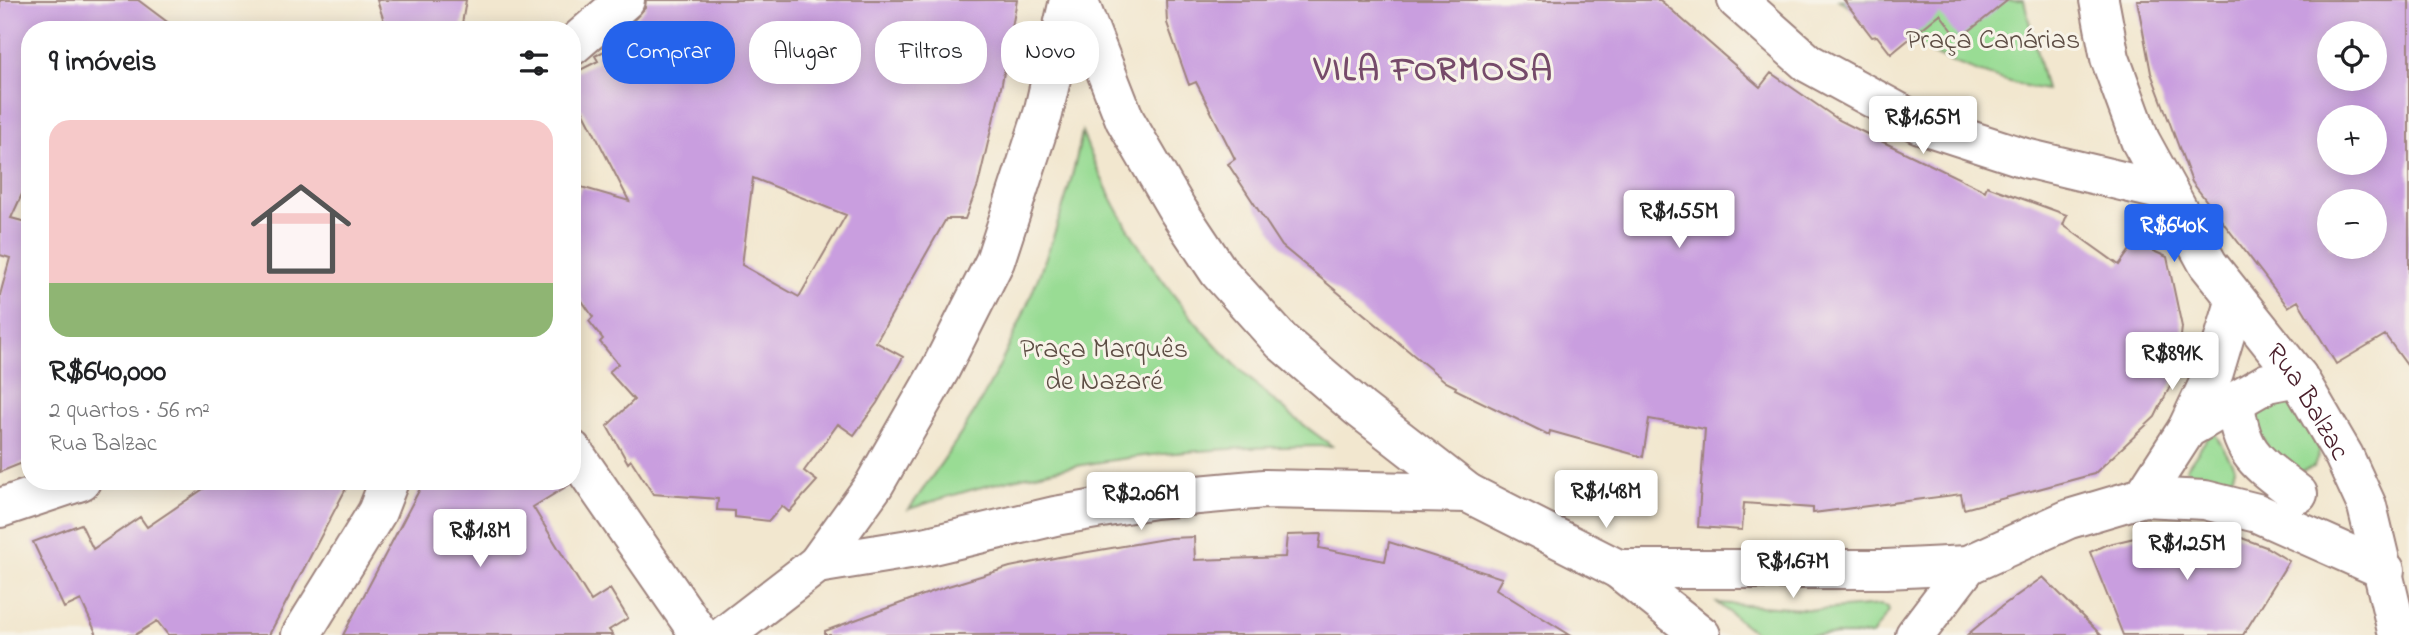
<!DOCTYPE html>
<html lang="pt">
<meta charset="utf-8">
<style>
body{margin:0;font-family:"Indie Flower",sans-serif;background:#f6f6f6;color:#202124;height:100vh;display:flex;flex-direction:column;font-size:26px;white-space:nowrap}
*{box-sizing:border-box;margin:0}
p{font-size:23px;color:#757577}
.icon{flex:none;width:38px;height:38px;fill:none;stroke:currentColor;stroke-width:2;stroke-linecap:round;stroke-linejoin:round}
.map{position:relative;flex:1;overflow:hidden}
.drawer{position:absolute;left:21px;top:21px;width:560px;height:469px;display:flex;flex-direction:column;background:#fff;border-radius:28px;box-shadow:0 4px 18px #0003}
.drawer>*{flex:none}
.hud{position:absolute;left:602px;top:21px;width:665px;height:63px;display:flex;gap:14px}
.tools{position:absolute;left:2317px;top:21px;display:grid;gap:14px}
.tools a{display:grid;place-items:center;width:70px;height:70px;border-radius:50%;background:#fff;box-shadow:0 4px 18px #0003;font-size:35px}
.price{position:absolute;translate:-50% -60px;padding:0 16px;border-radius:7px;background:#fff;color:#222;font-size:23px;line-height:46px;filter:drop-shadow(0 2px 4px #0008)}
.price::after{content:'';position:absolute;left:50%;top:42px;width:21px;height:16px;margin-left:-10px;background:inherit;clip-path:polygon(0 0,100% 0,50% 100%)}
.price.current{background:#2563eb;color:#fff}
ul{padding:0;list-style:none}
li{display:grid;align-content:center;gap:14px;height:371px;padding:0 28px}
li span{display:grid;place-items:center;height:217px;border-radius:21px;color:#555}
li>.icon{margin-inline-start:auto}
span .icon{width:126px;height:126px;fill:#fffc;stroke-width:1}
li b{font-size:30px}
h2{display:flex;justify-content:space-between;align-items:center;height:84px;padding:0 28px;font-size:30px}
.tag{padding:0 24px;border-radius:28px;background:#fff;box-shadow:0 4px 18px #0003;font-size:24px;line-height:63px}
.tag.current{background:#2563eb;color:#fff}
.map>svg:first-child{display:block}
</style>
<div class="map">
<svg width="2409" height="635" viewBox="0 0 2409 635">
<rect width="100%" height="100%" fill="#f7f3e8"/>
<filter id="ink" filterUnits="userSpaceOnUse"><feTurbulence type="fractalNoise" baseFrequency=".0143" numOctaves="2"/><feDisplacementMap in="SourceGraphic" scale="14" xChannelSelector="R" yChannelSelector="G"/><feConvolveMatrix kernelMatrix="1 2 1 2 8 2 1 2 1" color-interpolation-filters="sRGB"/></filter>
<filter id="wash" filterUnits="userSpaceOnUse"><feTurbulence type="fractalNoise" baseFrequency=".00686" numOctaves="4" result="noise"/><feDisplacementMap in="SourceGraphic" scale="28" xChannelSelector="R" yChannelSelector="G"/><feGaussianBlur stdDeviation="1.57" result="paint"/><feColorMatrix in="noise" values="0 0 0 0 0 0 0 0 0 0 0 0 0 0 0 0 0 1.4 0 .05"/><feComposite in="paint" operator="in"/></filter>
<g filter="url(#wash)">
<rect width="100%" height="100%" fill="#f2e7cf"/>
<path fill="#99dc94" stroke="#727e60" stroke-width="2" d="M1839,0H2024L2046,90C1976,78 1897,41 1839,0Z
M1082,132C1130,260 1221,367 1332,446C1179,447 1054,460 909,509C932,477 955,445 975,411C1019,336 1066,217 1082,132Z
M2283,384L2320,450L2314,467L2293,474L2279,468L2247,409Z
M2215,434L2235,468L2232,478L2193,474L2186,469L2208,437Z
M1717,603L1818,610L1881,605L1888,607L1889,611L1872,635H1758Z"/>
<g id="blocks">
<path fill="#c99edf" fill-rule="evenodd" d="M0,0H138L178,30H30V177L11,218L30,223V460L0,472V295L10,258L0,255Z
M377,0H466L461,30H387Z
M646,0H1017L1002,83L978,185L965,219H946L876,342L903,357L877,403L854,435L838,424L804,471L817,481L789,512L782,506L769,521L735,517V511L717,510L718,499L653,494L631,460L628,463L607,426L634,400L609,372L618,364L600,342L603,339L589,321L593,317L572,286V211L581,187L629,201L582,109L572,113V74L598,61L595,56L639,32L631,23L645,8ZM753,178L846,215L799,297L742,265Z
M1166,0H1660L1760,87L1771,73L1839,120L1877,139L1985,191L1987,186L2067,215L2063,225L2119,265L2135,243L2167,257L2182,327L2181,336L2158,369L2173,380L2155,417L2094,474L1964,509L1961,494L1813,513V508L1744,503L1742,530L1698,527L1705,429L1649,419L1643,457L1550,431L1549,435L1455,389L1456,387L1446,382L1282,246L1228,164L1235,159L1196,82L1189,85L1167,23Z
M1844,0H2008L1959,39L1940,14L1891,54L1877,36L1872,37Z
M2137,0H2409V368L2385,335L2336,364L2298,301L2288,307L2192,182L2151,73ZM2329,33H2375V79H2329ZM2329,117H2375V163H2329ZM2329,201H2375V247H2329Z
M215,481H350L269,635H168L157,621L135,635H97L81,600L64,608L33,542L81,524L93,549L140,517L147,527Z
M424,481H567L569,485L533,507L591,601L610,589L628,618L609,630L613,635H343Z
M2220,530L2266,547L2289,561L2243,635H2123L2090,552L2105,545L2151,534Z
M1321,534L1319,548L1385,561L1389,542L1502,578L1496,589L1570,635H825V631L945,587L1010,567L1059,557L1170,538L1194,537L1195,560L1285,557L1287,535Z
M2043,577L2101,635H1967L2002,606Z"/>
</g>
</g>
<g filter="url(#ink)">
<use href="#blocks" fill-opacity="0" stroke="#9e837d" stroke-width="2"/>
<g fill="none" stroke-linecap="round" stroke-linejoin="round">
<g stroke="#9e837d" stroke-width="42">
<g id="street">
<path d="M1078,0L1125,120L1177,209L1219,272L1282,342L1360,409L1468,493L1618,569L1701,635"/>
<path d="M1737,0L1808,63L1920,124L2025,158L2168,192"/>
<path id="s1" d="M2099,0L2110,58L2140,140L2208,264L2298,377L2344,456L2367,506L2398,635"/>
<path d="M572,46L625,0"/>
<path d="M2235,402C2241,456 2257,462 2298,494"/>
<path d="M2187,429L2267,383L2298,377"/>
<path d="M572,450L700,635"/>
<path d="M2143,497L2187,429L2214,372L2235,302"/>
<path d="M0,508L81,481"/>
<path d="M817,564L928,546L1055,516L1154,499L1264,489L1468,493"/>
<path d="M1618,569H1886L1968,565L2069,519L2143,497L2205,500L2257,513L2385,570"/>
<path d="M301,635L377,512L389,481"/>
<path d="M725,635L817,564L874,485L941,368L995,261L1043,114L1069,0"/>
<path d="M1915,635L1968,565"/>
</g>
</g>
<use href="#street" stroke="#fff" stroke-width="38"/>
</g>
</g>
<g text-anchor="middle" stroke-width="6" stroke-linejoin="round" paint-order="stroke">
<g font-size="28" fill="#5e4e45" stroke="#f7f3e8">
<text x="1993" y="48">Praça Canárias</text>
<text x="1104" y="357">Praça Marquês<tspan x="1104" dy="32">de Nazaré</tspan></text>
</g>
<g font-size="28" fill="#4a1f2b" stroke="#f7f3e8">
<text dy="10" stroke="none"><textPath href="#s1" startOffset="458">Rua Balzac</textPath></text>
</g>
<g font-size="35" font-weight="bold" letter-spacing="2" fill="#764b6a" stroke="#f7f3e8">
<text x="1434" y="80">VILA FORMOSA</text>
</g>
</g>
</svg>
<div class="tools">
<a><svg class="icon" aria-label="locate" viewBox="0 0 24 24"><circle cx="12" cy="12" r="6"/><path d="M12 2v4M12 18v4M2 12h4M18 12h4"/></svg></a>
<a>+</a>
<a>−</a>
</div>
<b class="price" style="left:1923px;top:156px">R$1.65M</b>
<b class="price" style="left:1679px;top:250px">R$1.55M</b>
<b class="price current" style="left:2174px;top:264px">R$640K</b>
<b class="price" style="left:2172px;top:392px">R$891K</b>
<b class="price" style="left:1606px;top:530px">R$1.48M</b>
<b class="price" style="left:1141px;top:532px">R$2.06M</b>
<b class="price" style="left:480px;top:569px">R$1.8M</b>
<b class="price" style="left:2187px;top:582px">R$1.25M</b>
<b class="price" style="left:1793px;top:600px">R$1.67M</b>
<div class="hud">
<a class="tag current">Comprar</a>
<a class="tag">Alugar</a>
<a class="tag">Filtros</a>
<a class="tag">Novo</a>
</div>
<section class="drawer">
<h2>9 imóveis<svg class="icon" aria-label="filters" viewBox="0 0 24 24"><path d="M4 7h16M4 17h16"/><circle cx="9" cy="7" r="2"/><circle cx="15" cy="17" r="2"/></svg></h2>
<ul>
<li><span style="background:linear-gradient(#f6c9c9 75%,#8fb573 0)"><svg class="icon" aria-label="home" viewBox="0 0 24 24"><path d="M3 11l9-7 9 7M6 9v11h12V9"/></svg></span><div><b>R$640,000</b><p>2 quartos · 56 m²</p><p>Rua Balzac</p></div></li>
</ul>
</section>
</div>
